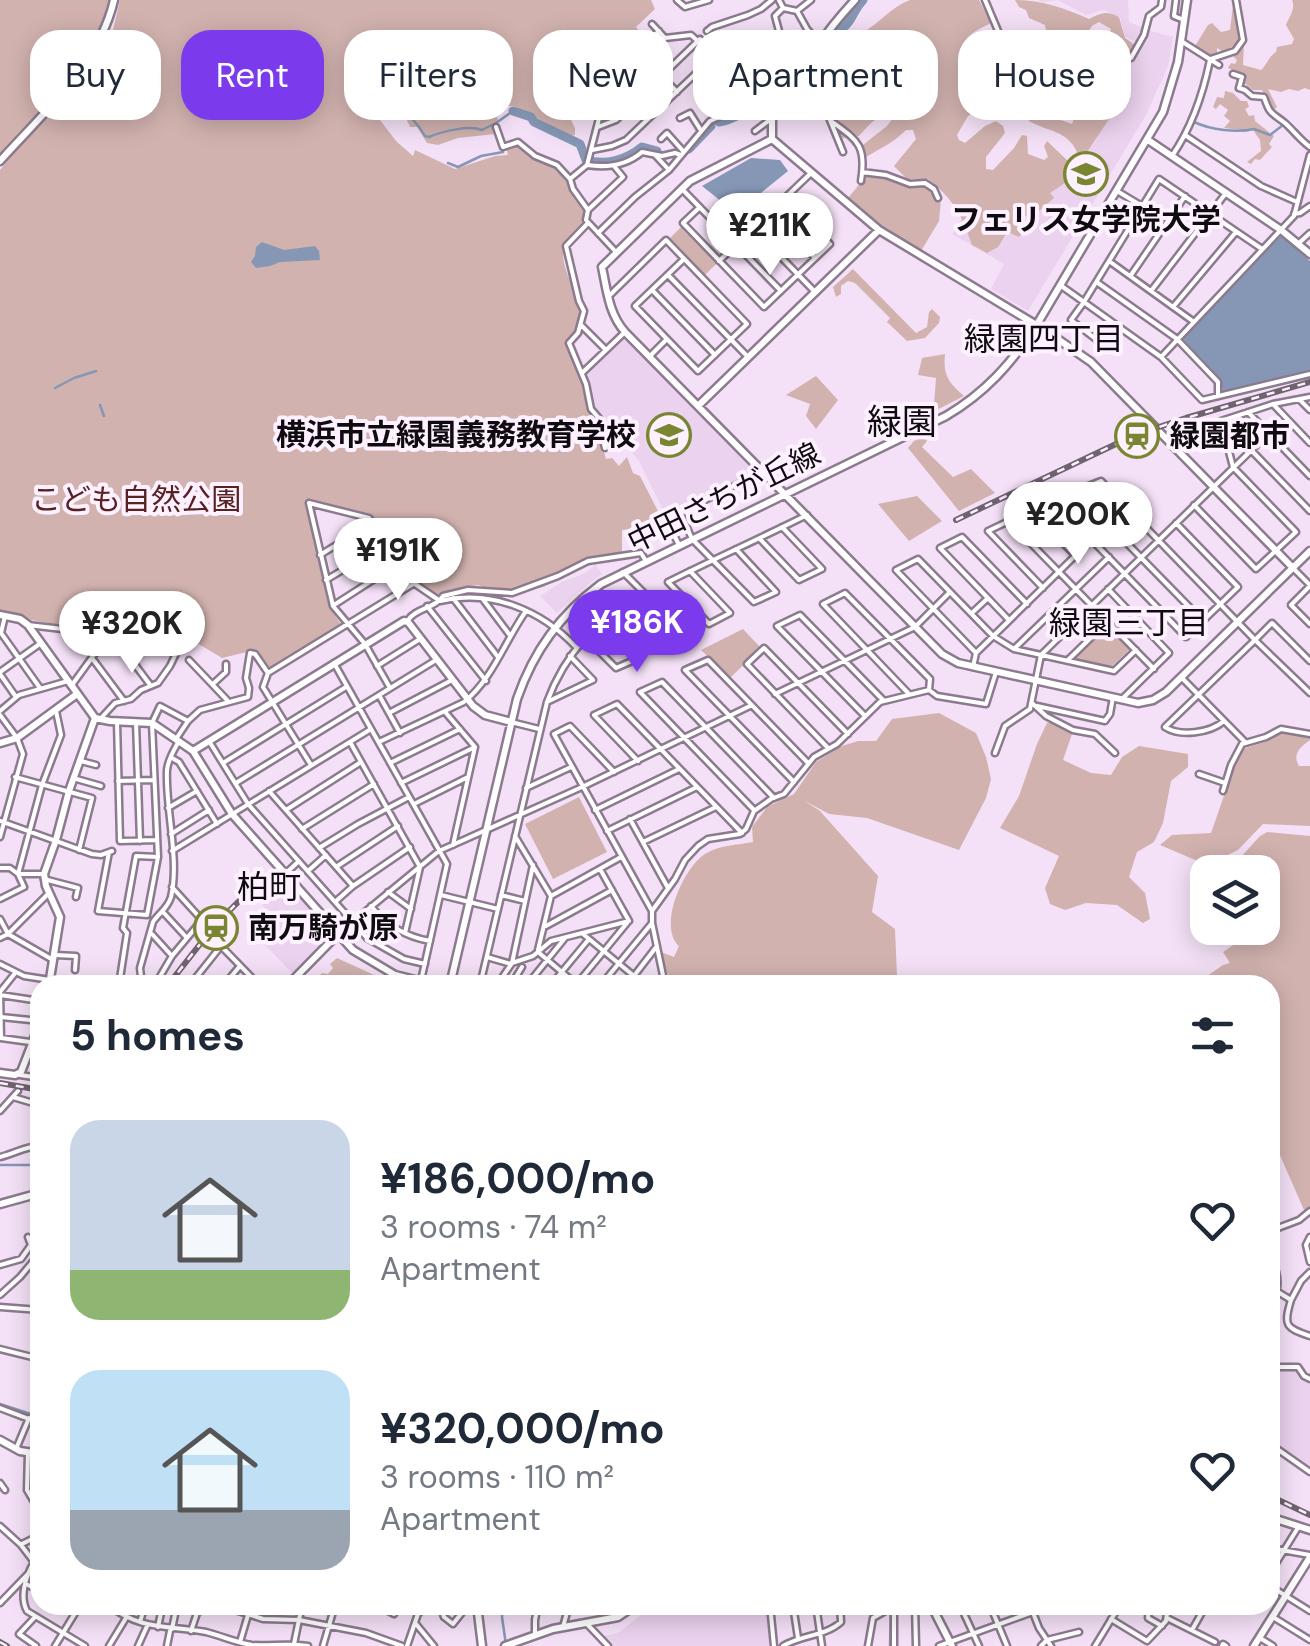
<!DOCTYPE html>
<meta charset="utf-8">
<style>
body{margin:0;font-family:"DM Sans","Noto Sans JP",sans-serif;background:#f2f2f3;color:#1f2937;height:100vh;display:flex;flex-direction:column;font-size:38px;white-space:nowrap}
*{box-sizing:border-box;margin:0}
p{font-size:32px;color:#747a83}
.icon{flex:none;width:55px;height:55px;fill:none;stroke:currentColor;stroke-width:2;stroke-linecap:round;stroke-linejoin:round}
.map{position:relative;flex:1;overflow:hidden}
.panel{position:absolute;left:30px;top:975px;width:1250px;height:640px;display:flex;flex-direction:column;background:#fff;border-radius:30px;box-shadow:0 5px 25px #0003}
.panel>*{flex:none}
.hud{position:absolute;left:30px;top:30px;width:1250px;height:90px;display:flex;gap:20px}
.controls{position:absolute;left:1190px;top:855px;display:grid;gap:20px}
.controls a{display:grid;place-items:center;width:90px;height:90px;border-radius:20px;background:#fff;box-shadow:0 5px 25px #0003;font-size:50px}
.price{position:absolute;translate:-50% -85px;padding:0 22px;border-radius:35px;background:#fff;color:#222;font-size:32px;line-height:65px;filter:drop-shadow(0 2px 5px #0008)}
.price::after{content:'';position:absolute;left:50%;top:60px;width:30px;height:22px;margin-left:-15px;background:inherit;clip-path:polygon(0 0,100% 0,50% 100%)}
.price.active{background:#7c3aed;color:#fff}
ul{padding:0;list-style:none}
li{display:flex;align-items:center;gap:30px;height:250px;padding:0 40px}
li span{display:grid;place-items:center;flex:none;width:280px;height:200px;border-radius:30px;color:#555}
li>.icon{margin-inline-start:auto}
span .icon{width:120px;height:120px;fill:#fffc;stroke-width:1}
li b{font-size:42px}
h2{display:flex;justify-content:space-between;align-items:center;height:120px;padding:0 40px;font-size:42px}
.chip{padding:0 35px;border-radius:30px;background:#fff;box-shadow:0 5px 25px #0003;font-size:35px;line-height:90px}
.chip.active{background:#7c3aed;color:#fff}
.map>svg:first-child{display:block}
</style>
<div class="map">
<svg width="1310" height="1646" viewBox="0 0 1310 1646">
<rect width="100%" height="100%" fill="#f5e1f7"/>
<path fill="#ebd2ee" d="M1038,0H1128L1129,22L1144,28L1139,41L1147,30L1173,37L1168,66L1146,115L1028,311L991,289L1004,264L952,234L961,219L969,224L1069,170L1124,55L1137,43L1125,36L1120,17L1103,10L1086,15L1058,0L1042,2Z
M624,338L753,467L752,474L666,516L639,461L595,409L587,373Z
M596,565L602,574L575,595L557,613L540,596L563,581L581,575Z
M286,882L331,932L330,936L293,974L260,940L278,922L262,905Z
M1270,1369L1299,1371L1304,1379L1310,1381V1466L1270,1439Z
M654,1605H769L771,1621L769,1646H610L607,1643L604,1636L618,1633Z"/>
<path fill="#d1b2af" d="M0,0H109C100,53 40,118 0,154Z
M120,0H651L655,9L636,27L640,32L596,74L585,98L592,115L569,110L567,112L575,128V135L570,136L514,106H506L495,112L498,120L495,126V134L458,138L438,145L427,143L417,127H410L403,111L398,108L380,115V120L396,141L413,156L415,150L455,169L495,156L508,155L506,147L519,144L535,158L557,167L585,209C584,213 583,222 581,225C575,236 564,237 563,251C563,291 600,301 566,344L584,384L587,409L595,421L606,459L612,458L619,466L627,457L633,473L640,476L661,517L643,526L639,522L633,523L630,529L622,530V553L619,556L588,562L580,569L543,587L516,594L495,596L494,592L478,585L466,587L464,593L442,597L398,569L386,534L369,515L332,507L309,499L305,503L329,607L341,624L269,670L251,651L222,658L197,643L150,635L97,642L69,627L26,619L0,611V170L22,143L63,100L101,50L113,30Z
M910,0H979L991,23C976,31 962,35 963,54L966,57L999,48L1009,93L968,116L957,135L959,140L965,143L985,126L996,121L1003,126L1005,133L986,157V169L993,170L1014,148L1022,135L1027,136L1028,154L1044,160L1048,157L1044,146L1047,141L1070,163L1077,152C1067,130 1048,132 1029,121L1030,114L1049,116L1072,124C1082,99 1052,92 1033,86L1029,82L1030,75L1034,71L1069,70L1100,74L1105,66L1086,62L1083,58L1092,48L1102,52L1106,48L1111,29L1099,22L1092,26L1084,38C1063,37 1048,49 1027,46V40L1042,34L1046,30L1045,25L1029,18L1026,10L1019,7L1015,0C1042,0 1064,8 1089,19C1101,13 1107,10 1119,17L1125,38L1135,45L1124,67L1125,87L1131,90L1123,105L1118,104C1108,123 1095,138 1085,156L1088,161L1077,175L1050,193L1054,198L1039,211L1036,210L1033,214L1017,218L1019,226L1024,231L1019,237L1007,232L998,247L987,253L972,245C961,213 954,200 928,179H907L894,166L916,139L913,130H906C894,142 880,149 866,157L859,148L887,126L893,118L891,115C876,115 868,126 859,136L842,138L837,134L826,102L844,74L839,67L850,52L853,37C876,29 888,8 910,0Z
M1292,0H1310V90L1305,88L1298,91L1289,89L1281,92L1268,89L1277,107L1272,112L1262,90H1253L1243,82V75L1228,68L1231,63L1235,64L1237,60L1232,55L1244,43L1243,65L1261,70C1267,65 1268,57 1276,52L1277,47L1292,44L1294,39L1286,25C1289,17 1296,9 1292,0Z
M1233,5L1242,41L1238,47L1227,54L1217,48V56L1209,55L1195,46L1208,25L1212,23L1221,32L1230,30Z
M1225,91L1233,93L1241,101H1247L1249,107L1245,109L1249,116L1254,115L1255,121L1274,136L1269,144L1272,147L1260,160L1255,159L1251,164L1247,162L1261,151L1260,140L1253,130L1249,131L1224,128L1230,121L1224,116L1228,110L1220,104L1216,109L1213,107L1217,97L1224,98Z
M866,173L884,176L909,185L922,183L930,186L941,199L939,221L921,251L881,227L848,198L862,181Z
M683,225L718,262L704,276L668,240Z
M853,269L916,333L927,327L929,312L932,309L940,317L939,323L925,338L907,341L887,322L890,318L855,283L848,281L841,286V294L836,297L833,287Z
M945,354C943,375 948,382 964,396L917,420L920,404L934,405L936,378L918,375L922,358Z
M816,376L838,400L816,429L806,416L810,404L786,395Z
M923,437L927,441L922,447L953,477L971,469L995,493L959,511L908,448L914,441Z
M917,496L942,521L909,541L878,504Z
M1108,626L1130,649L1111,667L1074,658Z
M743,629L761,648L730,678L701,650Z
M939,713L976,733L986,757L991,779L986,798L959,850L867,818L829,814L805,801L820,811L878,876L872,912L895,929L897,976L903,985H786L777,980C762,983 752,987 737,981L729,985H671L661,952L674,957L679,946C657,926 684,867 705,854C719,845 738,845 753,842L752,827L767,807L794,794L816,762L842,746L858,741H876L892,719Z
M1056,722L1072,734L1063,760L1091,773L1111,775L1122,757L1139,746L1188,754V767L1171,781L1163,823L1154,842L1137,852L1129,877L1145,893L1150,919L1143,923L1117,905L1086,903L1065,910L1050,904L1045,888L1059,856L1000,828L1019,796L1037,744L1047,723Z
M1282,732L1310,738V740C1300,747 1292,754 1299,766H1310V826L1263,824L1238,850L1207,865L1160,845L1172,835L1211,833L1233,770L1243,749L1267,741Z
M579,797L607,852L553,879L525,824Z
M1267,832L1310,836V1207L1304,1210L1279,1153L1270,1150V985H1194L1223,965L1230,963L1223,952L1245,937L1242,928H1262V872H1219L1239,859L1260,836Z
M337,958L396,985H317L320,982L317,979L322,973L328,974L333,968L330,964Z"/>
<path fill="#8597b5" d="M751,158L780,160L788,171L736,213L702,186Z
M1281,236L1310,261V371L1223,393L1221,380L1182,338Z
M262,242L284,250L315,246L319,251L320,260L280,262L270,266L256,268L251,262L255,256L256,247Z"/>
<g fill="none" stroke-linecap="round" stroke-linejoin="round">
<path stroke="#8597b5" stroke-width="2.5" d="M349,81C376,81 413,115 425,136L429,137C443,131 469,125 482,130L496,123L513,111
M1194,122C1211,130 1237,133 1254,129L1270,135L1283,125L1295,138
M448,163L458,167L481,156L503,152
M55,388L74,378L96,371
M100,405L104,416
M0,1165H30L40,1162
M0,1404L40,1417
M503,1605L502,1617L506,1645
M890,1646L891,1605"/>
<path stroke="#8597b5" stroke-width="9" d="M777,105C793,93 807,83 817,65C821,57 822,50 827,43C833,34 844,30 850,20C855,12 856,7 863,0
M513,111L531,117L534,122L580,144L586,160C606,166 626,160 642,147L657,151
M719,122C738,120 748,104 768,106
M689,149L711,126"/>
<g stroke="#8c7a8e" stroke-width="9">
<path id="street" d="M677,0L685,7L709,0
M779,0L783,8L797,11L807,29L818,41
M985,0L1001,38L1012,80L1017,83L1012,109
M1176,0L1174,16L1184,20
M797,11L811,0
M652,24L665,38L691,35L701,44
M707,31L712,27L748,15L761,9L772,0
M779,33L788,39L811,62
M1181,41L1219,65
M638,52L677,92
M1131,58L1144,35L1149,16L1161,7L1162,0
M1211,59L1235,51L1243,40L1236,0
M777,62L792,88
M622,68L644,92
M1233,74L1242,77L1239,88L1245,90L1252,96L1264,97C1270,115 1271,112 1285,123C1294,131 1300,140 1310,147
M803,77L821,98L843,152
M748,105L736,78L758,57L763,43L773,38L779,31L775,16L783,8
M680,118L690,113L700,129
M831,121C857,140 867,145 861,181
M496,127L503,147L518,142L535,156L557,165L569,178
M598,127L616,120L700,39
M755,131L771,119
M1185,135L1261,186L1297,202
M661,139L667,133L684,152
M592,150L612,146L626,140L710,60L748,47L755,66L772,97L744,106L710,121L669,170L635,197L598,233
M655,155L669,170
M1172,156C1192,127 1203,94 1210,60
M587,165L609,80L659,31
M862,172L886,175L910,184L925,183L934,189L938,198
M683,190L781,291
M1117,191L1142,206
M700,207L683,223L764,307L830,244L787,197
M588,210L623,177L614,166
M770,212L815,258
M1294,214L1300,213L1310,206
M588,223L566,246L579,301L584,311L578,333L569,343L586,384L591,409L621,444
M753,228L815,292
M1299,243L1310,233
M617,253L586,220L588,210L573,189L570,179L587,165C607,168 627,165 642,152L662,156L675,153L681,155
M719,261L810,174
M1109,261L1194,322
M668,275L748,357
M1131,275L1185,196
M1098,283L1177,339L1218,382V396
M1060,285L1161,357L1202,400L1310,374
M652,290L715,355
M1151,291L1226,193
M610,295L666,240L747,324L698,371L635,306L684,259
M1173,307L1236,232
M1115,324L1101,343L1071,320L1084,302L1159,179L1262,249
M581,325L606,350
M1162,356L1294,216L1310,155
M649,357L667,339
M582,373L625,332
M1299,399L1310,410
M1273,404L1310,443
M1248,412L1310,476
M598,419L605,448
M1251,450L1310,511
M1194,505L1256,569L1296,532L1233,467L1221,421L1273,404L1310,397
M671,529L679,545
M760,539L799,580L822,569L782,527
M736,549L776,592L754,602L692,539L680,512L761,473
M320,555L372,523
M1076,556L1031,510L1052,499L1186,637L1238,587L1176,523
M1293,568L1310,585
M690,571L730,613L709,624L668,582C714,559 761,538 807,515
M326,580L386,544
M1310,586L1291,605L1310,624
M1043,588L988,531L1009,521L1154,669
M1108,589L1169,653L1122,699
M453,598L498,657
M482,598L509,634
M334,605L393,567
M427,606L486,681
M622,606L662,646L685,635L644,594
M973,612L988,598
M5,616L1,633L40,688
M1008,619L940,548L962,537L1027,604
M408,620C416,608 436,608 443,596L468,590L512,593L558,576L588,561L641,553L646,561
M1203,621L1076,491L1101,481L1255,640L1165,727C1180,737 1210,733 1224,721
M28,625L71,630L99,644L150,637L182,641L170,666L158,683L141,690L131,699L115,703L102,717
M586,638L616,668L639,658L603,620
M118,642L151,686
M1015,648L1109,557
M250,653L255,654L268,673
M976,653L896,570L918,559L993,636L1014,649L1114,671L1136,650
M92,658L124,701
M189,660L227,700
M1068,660L1108,621
M1310,661L1272,623L1255,640L1310,693
M334,663L447,864L420,985
M377,666L420,639
M973,667L976,653L1126,506
M0,672L41,643
M0,674L16,697
M1182,678L1245,742
M214,683L226,672V664
M72,685L101,645
M390,688L365,644L333,606L309,503L369,518L386,540L396,571L440,601C491,589 541,610 576,647
M775,694L915,627L950,592
M909,694L823,604L845,593L930,679L929,690
M379,695L400,733
M547,702L593,680L570,656
M1032,703L1046,716L1073,730L1095,734L1115,753
M1037,706L1105,721L1110,714L1113,697
M0,711L19,695L68,681
M389,713L452,680
M446,713L475,747L453,845
M0,715L17,738L23,754L0,837
M865,716L777,626L800,615L884,701
M117,722L120,841L156,840
M136,722L140,841
M511,722L539,729
M176,739L188,721L200,710L248,697L249,688L246,678L250,653
M209,741L248,804L367,938L404,959L425,964
M350,742L420,867L405,933
M379,742L464,702C492,680 505,641 526,611
M828,748L747,664L764,648L848,734
M995,753L1005,726L1030,709L1041,655L1269,433
M172,758L179,762L217,824
M81,761L96,765
M638,761L594,715L617,704L742,833
M223,763L346,687
M390,763L460,729
M311,765L263,687L268,673L413,584
M614,772L570,726L554,734L652,911V923L665,985
M1199,774L1225,783
M15,777L92,798L79,850
M73,778L101,786
M118,781L153,780
M794,782L685,670L708,660L808,763
M236,783L436,660
M401,783L473,748
M526,788L571,767
M269,791L353,886
M1223,791L1231,765L1242,744L1266,737L1281,729L1310,734
M414,804L468,777
M168,808L197,791
M286,810L361,762
M595,810L679,769
M754,810L640,692L662,682L774,798
M630,819L668,888
M0,821L92,854L101,855L112,851
M302,829L374,784
M607,831L697,787
M171,834L209,810
M515,836L551,896L538,950
M643,842L716,807
M319,848L358,824L409,797
M172,851L371,729
M109,852L98,911L147,915L158,857L152,723L160,706L188,721
M336,867L398,826
M0,868H10L18,874H43
M308,871L326,855
M285,874L299,861
M44,879L78,888L76,897
M388,892L411,909
M441,895L498,909
M501,895L525,901
M551,896L621,857
M0,899L24,887L18,874L42,785L61,735L56,711
M335,902L353,886L410,847
M371,906C386,925 407,937 430,941
M652,911L675,879L685,860L698,846L708,839L740,834L746,829L754,811L771,799L784,794L814,757L837,744L880,702L929,690L937,696L986,704L996,672
M163,912L187,938
M0,919L8,934L53,960
M546,926L612,890
M152,934L172,956
M338,934L439,851L582,787L752,705
M583,934L634,976
M0,938L8,934L49,893
M538,952L576,984
M55,955L76,956L75,970
M487,957L511,964
M512,963L533,865
M0,964L24,976L50,980
M16,972L0,992L1,1038L30,1042
M119,985L127,933L123,928L136,856L158,857
M142,985L140,968L153,922C159,913 168,908 171,897C180,859 165,808 167,770C168,759 174,750 179,741
M155,985L172,956L202,920L172,887
M190,985L221,946L259,985
M224,985L240,966
M480,985L547,702C565,653 597,618 644,593L623,572
M497,985L512,963L533,956L551,941L629,921L600,869
M511,985L522,967
M527,985L565,938
M551,985L589,939
M576,985L627,923
M601,985L652,923
M627,985L657,946
M0,995L40,1001
M1,1017L40,1021
M20,1075L40,1078
M13,1097L40,1105
M0,1111L18,1091
M0,1157C14,1154 25,1146 40,1146
M1270,1231L1299,1220L1310,1211
M1310,1237L1306,1245L1310,1262
M0,1265L21,1259L31,1245L28,1237
M1278,1292L1291,1300L1301,1281L1310,1272
M0,1295L20,1277L40,1253
M1291,1300C1283,1326 1286,1328 1310,1336
M0,1307L40,1310
M0,1349L40,1359
M1270,1367H1298L1304,1376L1310,1379
M35,1393L40,1364
M0,1408L29,1419
M1270,1444L1310,1472
M16,1449L29,1418
M28,1453L27,1490L40,1512
M0,1483L5,1490
M0,1526L21,1545L34,1562L40,1566
M22,1544L40,1535
M1270,1548L1310,1555
M34,1562C26,1576 19,1596 27,1611L85,1646
M1270,1573L1299,1526
M26,1584L40,1591
M1270,1586L1310,1611
M0,1603L28,1574
M109,1605C140,1631 170,1625 206,1632C222,1636 237,1643 252,1645C271,1646 289,1643 308,1646
M220,1605L263,1619L299,1620L366,1633L402,1646
M376,1605L394,1614L399,1605
M402,1605L419,1613
M440,1605L444,1617L453,1624L468,1605
M770,1605L774,1646
M793,1605L798,1638
M816,1605L822,1646
M915,1605L916,1646
M960,1605L979,1646
M990,1605L1007,1646
M1030,1605L1039,1628L1051,1646
M1149,1605L1148,1618L1162,1626
M35,1617L19,1634L36,1646
M1273,1617L1310,1640
M1167,1618L1215,1642
M1111,1619L1147,1641L1166,1621L1168,1605
M140,1622L145,1605
M416,1624L434,1646
M587,1624L608,1646
M158,1627L162,1608
M563,1627L569,1605
M172,1629L177,1605
M1192,1630L1205,1607
M191,1631L197,1613L210,1605
M535,1634V1620L538,1605
M1260,1638L1273,1646
M240,1642L248,1615
M294,1644L302,1605
M55,1646L80,1605
M109,1646L126,1618
M138,1646L148,1624
M167,1646L170,1631
M323,1646L335,1605
M407,1646L421,1605
M783,1646C801,1635 826,1636 841,1622L840,1605
M868,1646L873,1618L887,1610V1605
M894,1646V1605
M939,1646L1052,1605
M1041,1646L1047,1640L1079,1632
M1095,1646L1120,1605
M1222,1646L1223,1644L1226,1646"/>
</g>
<g stroke="#8c7a8e" stroke-width="11">
<path id="secondary" d="M855,0C843,13 829,29 819,45C804,70 804,87 772,97V139L879,230L1043,329L1091,362L1293,568
M772,139L690,181L602,267C607,291 609,314 625,332L942,654L958,663L1138,703L1153,700L1166,692L1310,551
M1148,140L1281,230L1310,254
M0,161C43,113 99,65 114,0
M698,406L879,230
M0,615L20,619L28,625L95,718L110,721L152,723L193,751L232,814L353,950L395,975L435,985
M0,743L17,738L77,694
M193,751L404,621L408,622L473,706L485,715L511,722
M49,985L60,917L46,886L44,874L56,840L69,791L95,718
M288,985L338,934
M450,985L517,699C534,650 560,615 601,584L946,416C985,393 1011,364 1036,326L1163,112L1178,62L1187,0
M0,1073L15,1075L21,1072L40,1023
M0,1204L40,1193
M1270,1259C1280,1277 1277,1292 1270,1310
M0,1440L20,1451L40,1454
M1270,1517L1310,1530
M477,1605L482,1646
M931,1605L952,1646
M505,1646L553,1629L618,1617L636,1605
M1254,1646L1310,1557"/>
</g>
<use href="#street" stroke="#fff" stroke-width="4"/>
<use href="#secondary" stroke="#fff" stroke-width="6"/>
<g stroke="#6f6370" stroke-width="6">
<path id="rail" d="M956,520L1135,435L1186,418L1310,382
M168,985L215,925L256,884
M0,1083L40,1090
M1270,1496L1310,1515
M0,1642L7,1646"/>
</g>
<use href="#rail" stroke="#fdf1ff" stroke-width="2.5" stroke-dasharray="8" stroke-linecap="butt"/>
</g>
<defs>
<g id="university-ring" transform="scale(2.25)"><circle r="9.5" fill="#fdf1ff" stroke="#7a8532" stroke-width="1.5"/><path d="M0-5L7-2L0 1L-7-2ZM-4 1L0 2.5L4 1V4Q0 6-4 4Z" fill="#7a8532"/></g>
<g id="school-ring" transform="scale(2.25)"><circle r="9.5" fill="#fdf1ff" stroke="#7a8532" stroke-width="1.5"/><path d="M0-5L7-2L0 1L-7-2ZM-4 1L0 2.5L4 1V4Q0 6-4 4Z" fill="#7a8532"/></g>
<g id="station-ring" transform="scale(2.25)"><circle r="9.5" fill="#fdf1ff" stroke="#7a8532" stroke-width="1.5"/><path d="M-3-6H3Q5-6 5-4V2Q5 4 3 4L4.5 6H3L1.5 4h-3L-3 6H-4.5L-3 4Q-5 4-5 2V-4Q-5-6-3-6ZM-3.5-4v3h7v-3ZM-3.5 1v1.5H-2V1ZM2 1v1.5H3.5V1Z" fill="#7a8532"/></g>
</defs>
<g fill-rule="evenodd">
<use href="#university-ring" x="1086" y="174"/>
<use href="#school-ring" x="669" y="435"/>
<use href="#station-ring" x="1137" y="436"/>
<use href="#station-ring" x="216" y="928"/>
</g>
<g text-anchor="middle" stroke-width="8" stroke-linejoin="round" paint-order="stroke">
<g font-size="30" font-weight="bold" fill="#100a11" stroke="#fdf1ff" text-anchor="start">
<text x="1086" y="230" text-anchor="middle">フェリス女学院大学</text>
<text x="636" y="445" text-anchor="end">横浜市立緑園義務教育学校</text>
<text x="1170" y="446">緑園都市</text>
<text x="248" y="938">南万騎が原</text>
</g>
<g font-size="30" fill="#100a11" stroke="#fdf1ff">
<text transform="translate(724 498) rotate(-26)" y="10">中田さちが丘線</text>
</g>
<g font-size="30" fill="#572220" stroke="#fdf1ff">
<text x="136" y="510">こども自然公園</text>
</g>
<g font-size="32" fill="#100a11" stroke="#fdf1ff">
<text x="1044" y="350">緑園四丁目</text>
<text x="1129" y="634">緑園三丁目</text>
<text x="269" y="898">柏町</text>
</g>
<g font-size="35" fill="#100a11" stroke="#fdf1ff">
<text x="902" y="434">緑園</text>
</g>
</g>
</svg>
<div class="controls">
<a><svg class="icon" aria-label="layers" viewBox="0 0 24 24"><path d="M12 4l9 5-9 5-9-5zM3 14l9 5 9-5"/></svg></a>
</div>
<b class="price" style="left:770px;top:278px">¥211K</b>
<b class="price" style="left:1078px;top:567px">¥200K</b>
<b class="price" style="left:398px;top:603px">¥191K</b>
<b class="price active" style="left:637px;top:675px">¥186K</b>
<b class="price" style="left:132px;top:676px">¥320K</b>
<div class="hud">
<a class="chip">Buy</a>
<a class="chip active">Rent</a>
<a class="chip">Filters</a>
<a class="chip">New</a>
<a class="chip">Apartment</a>
<a class="chip">House</a>
</div>
<section class="panel">
<h2>5 homes<svg class="icon" aria-label="filters" viewBox="0 0 24 24"><path d="M4 7h16M4 17h16"/><circle cx="9" cy="7" r="2"/><circle cx="15" cy="17" r="2"/></svg></h2>
<ul>
<li><span style="background:linear-gradient(#c9d6e8 75%,#8fb573 0)"><svg class="icon" aria-label="home" viewBox="0 0 24 24"><path d="M3 11l9-7 9 7M6 9v11h12V9"/></svg></span><div><b>¥186,000/mo</b><p>3 rooms · 74 m²</p><p>Apartment</p></div><svg class="icon" aria-label="heart" viewBox="0 0 24 24"><path d="M12 20l-8-8c-3-5 5-10 8-4 3-6 11-1 8 4z"/></svg></li>
<li><span style="background:linear-gradient(#bfe0f5 70%,#9aa5b1 0)"><svg class="icon" aria-label="home" viewBox="0 0 24 24"><path d="M3 11l9-7 9 7M6 9v11h12V9"/></svg></span><div><b>¥320,000/mo</b><p>3 rooms · 110 m²</p><p>Apartment</p></div><svg class="icon" aria-label="heart" viewBox="0 0 24 24"><path d="M12 20l-8-8c-3-5 5-10 8-4 3-6 11-1 8 4z"/></svg></li>
</ul>
</section>
</div>
